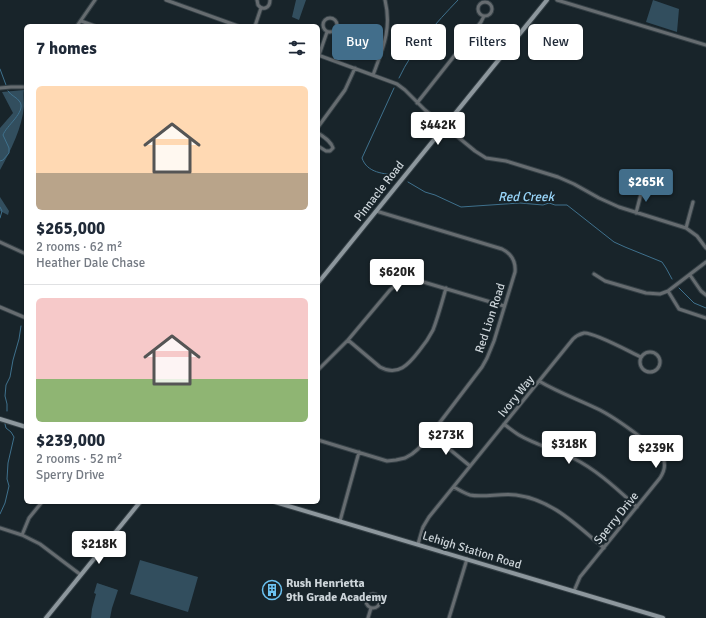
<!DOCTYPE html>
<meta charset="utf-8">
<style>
body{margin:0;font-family:Signika,sans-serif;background:#f6f6f7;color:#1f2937;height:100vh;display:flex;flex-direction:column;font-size:15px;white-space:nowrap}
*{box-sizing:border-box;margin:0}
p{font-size:13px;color:#747a83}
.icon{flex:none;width:22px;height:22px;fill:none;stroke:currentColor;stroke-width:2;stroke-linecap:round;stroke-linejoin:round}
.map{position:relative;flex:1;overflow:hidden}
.sheet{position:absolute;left:24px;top:24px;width:296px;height:480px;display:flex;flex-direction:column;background:#fff;border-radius:6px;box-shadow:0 1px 3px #0004}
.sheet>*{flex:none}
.banner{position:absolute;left:332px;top:24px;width:314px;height:36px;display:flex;gap:8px}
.price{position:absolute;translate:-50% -34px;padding:0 9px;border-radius:4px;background:#fff;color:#222;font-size:13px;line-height:26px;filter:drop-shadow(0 1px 2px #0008)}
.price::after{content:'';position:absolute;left:50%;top:24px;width:12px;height:9px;margin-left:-6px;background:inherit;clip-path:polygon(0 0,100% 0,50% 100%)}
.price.selected{background:#426e8b;color:#fff}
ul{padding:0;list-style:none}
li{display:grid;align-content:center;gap:8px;height:212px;padding:0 12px}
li+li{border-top:1px solid #e0e1e3}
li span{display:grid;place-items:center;height:124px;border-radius:6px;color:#555}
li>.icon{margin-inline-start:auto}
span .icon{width:72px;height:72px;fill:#fffc;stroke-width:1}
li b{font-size:17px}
h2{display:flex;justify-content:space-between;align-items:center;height:48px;padding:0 12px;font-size:17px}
.pill{padding:0 14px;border-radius:6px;background:#fff;box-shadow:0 1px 3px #0004;font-size:14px;line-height:36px}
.pill.selected{background:#426e8b;color:#fff}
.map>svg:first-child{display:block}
</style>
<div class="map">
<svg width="706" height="618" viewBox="0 0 706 618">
<rect width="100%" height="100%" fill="#18242a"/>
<path fill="#324e5e" d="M296,0H306L299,20L292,17Z
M653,0L679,9L677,32L646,22Z
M24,90C23,95 24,100 24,106C22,128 11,150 0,170V128L13,113L2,92Z
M0,197L9,211L8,215L0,211Z
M140,560L198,577L188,612L130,594Z
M97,583L118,590L112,608L110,618H91L92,609L96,594L94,593Z"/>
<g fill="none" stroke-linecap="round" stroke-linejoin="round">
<path stroke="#3f718d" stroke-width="1" d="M0,69L6,85
M399,78C413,48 436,23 458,0
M394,88L362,158C367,173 384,174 397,175
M0,161L3,160L9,153V148L3,135C6,126 26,112 20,102C17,97 11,96 8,91
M408,182L425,192L435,195L461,207L520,203L543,205L549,203L555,205H567L614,242L625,247L662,262L666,268L672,279
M0,207L2,211L0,218
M679,288L694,303L706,308
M25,311L26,309
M7,411V404L5,396L6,385L10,377L13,360L19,339L21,326
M0,514L5,503L9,486L7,479L8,463L14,437L11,432L6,428L5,424"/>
<g stroke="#354046" stroke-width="5">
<path id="street" d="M166,0L238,26
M257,0L258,5C263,11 270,8 270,0
M557,0L706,45
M478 9a7 7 0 1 1 14 0a7 7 0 1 1-14 0Z
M323 25a7 7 0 1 1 14 0a7 7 0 1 1-14 0Z
M81,21L95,26
M77,26L95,0
M255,26L261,8
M318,55L397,84L405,90L425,110L475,151L486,158L506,161L558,177L574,184L599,198L619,207L686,228L697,236L706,248
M319,55L327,32
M373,75C383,48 392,29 385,0
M0,88L11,87H26
M417,103L481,22L484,16
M318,127L345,90L355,68
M318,133C324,137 331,141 333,148L330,151H326L318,146
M636,213L642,190
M686,228L693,202
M0,242L26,254
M594,274L605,281L646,293L660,294L668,291L706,262
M690,275L701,291L706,295
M668,291L679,309L706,318
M0,307L26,318
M348,340L380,367C398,377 409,364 419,351C424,345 429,338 433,330C438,317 442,302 446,288
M640 362a10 10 0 1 1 20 0a10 10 0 1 1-20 0Z
M318,370L348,340L390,290C398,282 409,279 420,281L504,306
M539,381C559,393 580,400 600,410C617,419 633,431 648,443C653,447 660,451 663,458C666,465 664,472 660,478L580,577L574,591
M504,424C509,428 514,432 519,435C536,445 556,450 573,458C597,470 617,489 637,507
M431,434L470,466
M318,440L387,461L396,460L405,458L412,454L418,449L431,434L482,367L487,358L494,341L515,272C516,261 512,254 502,249L376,211
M454,487C459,490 464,493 470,495C483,498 501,493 516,495C553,500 576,525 604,548
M340,521L359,452
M0,528L22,535L40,544L81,575
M22,535L29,518L42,502
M418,544L423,527L429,517L573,339C576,336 580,334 584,333C594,332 630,352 641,357
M366 601a7 7 0 1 1 14 0a7 7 0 1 1-14 0Z
M368,618L371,608
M449,618L467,559"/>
</g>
<g stroke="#354046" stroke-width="6">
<path id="secondary" d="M318,283L547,0
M0,419L26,427
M275,502L663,618
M46,618L140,502"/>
</g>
<use href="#street" stroke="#666c70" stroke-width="3"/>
<use href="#secondary" stroke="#8d979d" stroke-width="4"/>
</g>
<defs>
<g id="building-ring" transform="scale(1)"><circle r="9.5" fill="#18242a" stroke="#6cc3f2" stroke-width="1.5"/><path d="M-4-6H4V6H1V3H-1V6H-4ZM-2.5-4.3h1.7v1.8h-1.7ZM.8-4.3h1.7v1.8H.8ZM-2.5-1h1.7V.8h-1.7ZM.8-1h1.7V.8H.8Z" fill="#6cc3f2"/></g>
</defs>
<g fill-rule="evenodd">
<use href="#building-ring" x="272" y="590"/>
</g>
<g text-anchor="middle" stroke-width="4" stroke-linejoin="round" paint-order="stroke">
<g font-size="12" fill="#ccd4d9" stroke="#18242a">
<text transform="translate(379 191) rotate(-52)" y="4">Pinnacle Road</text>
<text transform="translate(490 318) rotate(-72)" y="4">Red Lion Road</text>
<text transform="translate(516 396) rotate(-51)" y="4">Ivory Way</text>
<text transform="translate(616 518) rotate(-51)" y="4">Sperry Drive</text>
<text transform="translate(472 550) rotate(17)" y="4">Lehigh Station Road</text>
</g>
<g font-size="12" font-weight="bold" fill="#ccd4d9" stroke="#18242a" text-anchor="start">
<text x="286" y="587">Rush Henrietta<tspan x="286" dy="14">9th Grade Academy</tspan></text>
</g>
<g font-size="13" font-style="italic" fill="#99d6fa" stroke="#18242a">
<text x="526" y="201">Red Creek</text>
</g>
</g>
</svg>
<b class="price" style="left:438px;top:146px">$442K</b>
<b class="price selected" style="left:646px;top:203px">$265K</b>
<b class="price" style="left:397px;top:293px">$620K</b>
<b class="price" style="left:446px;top:456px">$273K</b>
<b class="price" style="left:569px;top:465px">$318K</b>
<b class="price" style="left:656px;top:469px">$239K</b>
<b class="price" style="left:99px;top:565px">$218K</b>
<div class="banner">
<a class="pill selected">Buy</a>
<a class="pill">Rent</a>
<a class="pill">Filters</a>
<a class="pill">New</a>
</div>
<section class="sheet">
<h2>7 homes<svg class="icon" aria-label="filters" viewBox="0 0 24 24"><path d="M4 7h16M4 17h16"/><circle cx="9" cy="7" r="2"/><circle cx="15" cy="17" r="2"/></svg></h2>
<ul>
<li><span style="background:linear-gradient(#ffd9b3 70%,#b9a48a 0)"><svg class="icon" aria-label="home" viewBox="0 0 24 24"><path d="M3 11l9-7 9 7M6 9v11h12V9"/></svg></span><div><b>$265,000</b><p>2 rooms · 62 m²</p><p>Heather Dale Chase</p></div></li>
<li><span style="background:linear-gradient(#f6c9c9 65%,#8fb573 0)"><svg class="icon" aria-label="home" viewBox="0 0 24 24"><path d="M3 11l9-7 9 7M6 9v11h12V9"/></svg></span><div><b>$239,000</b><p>2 rooms · 52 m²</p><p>Sperry Drive</p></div></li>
</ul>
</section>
</div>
